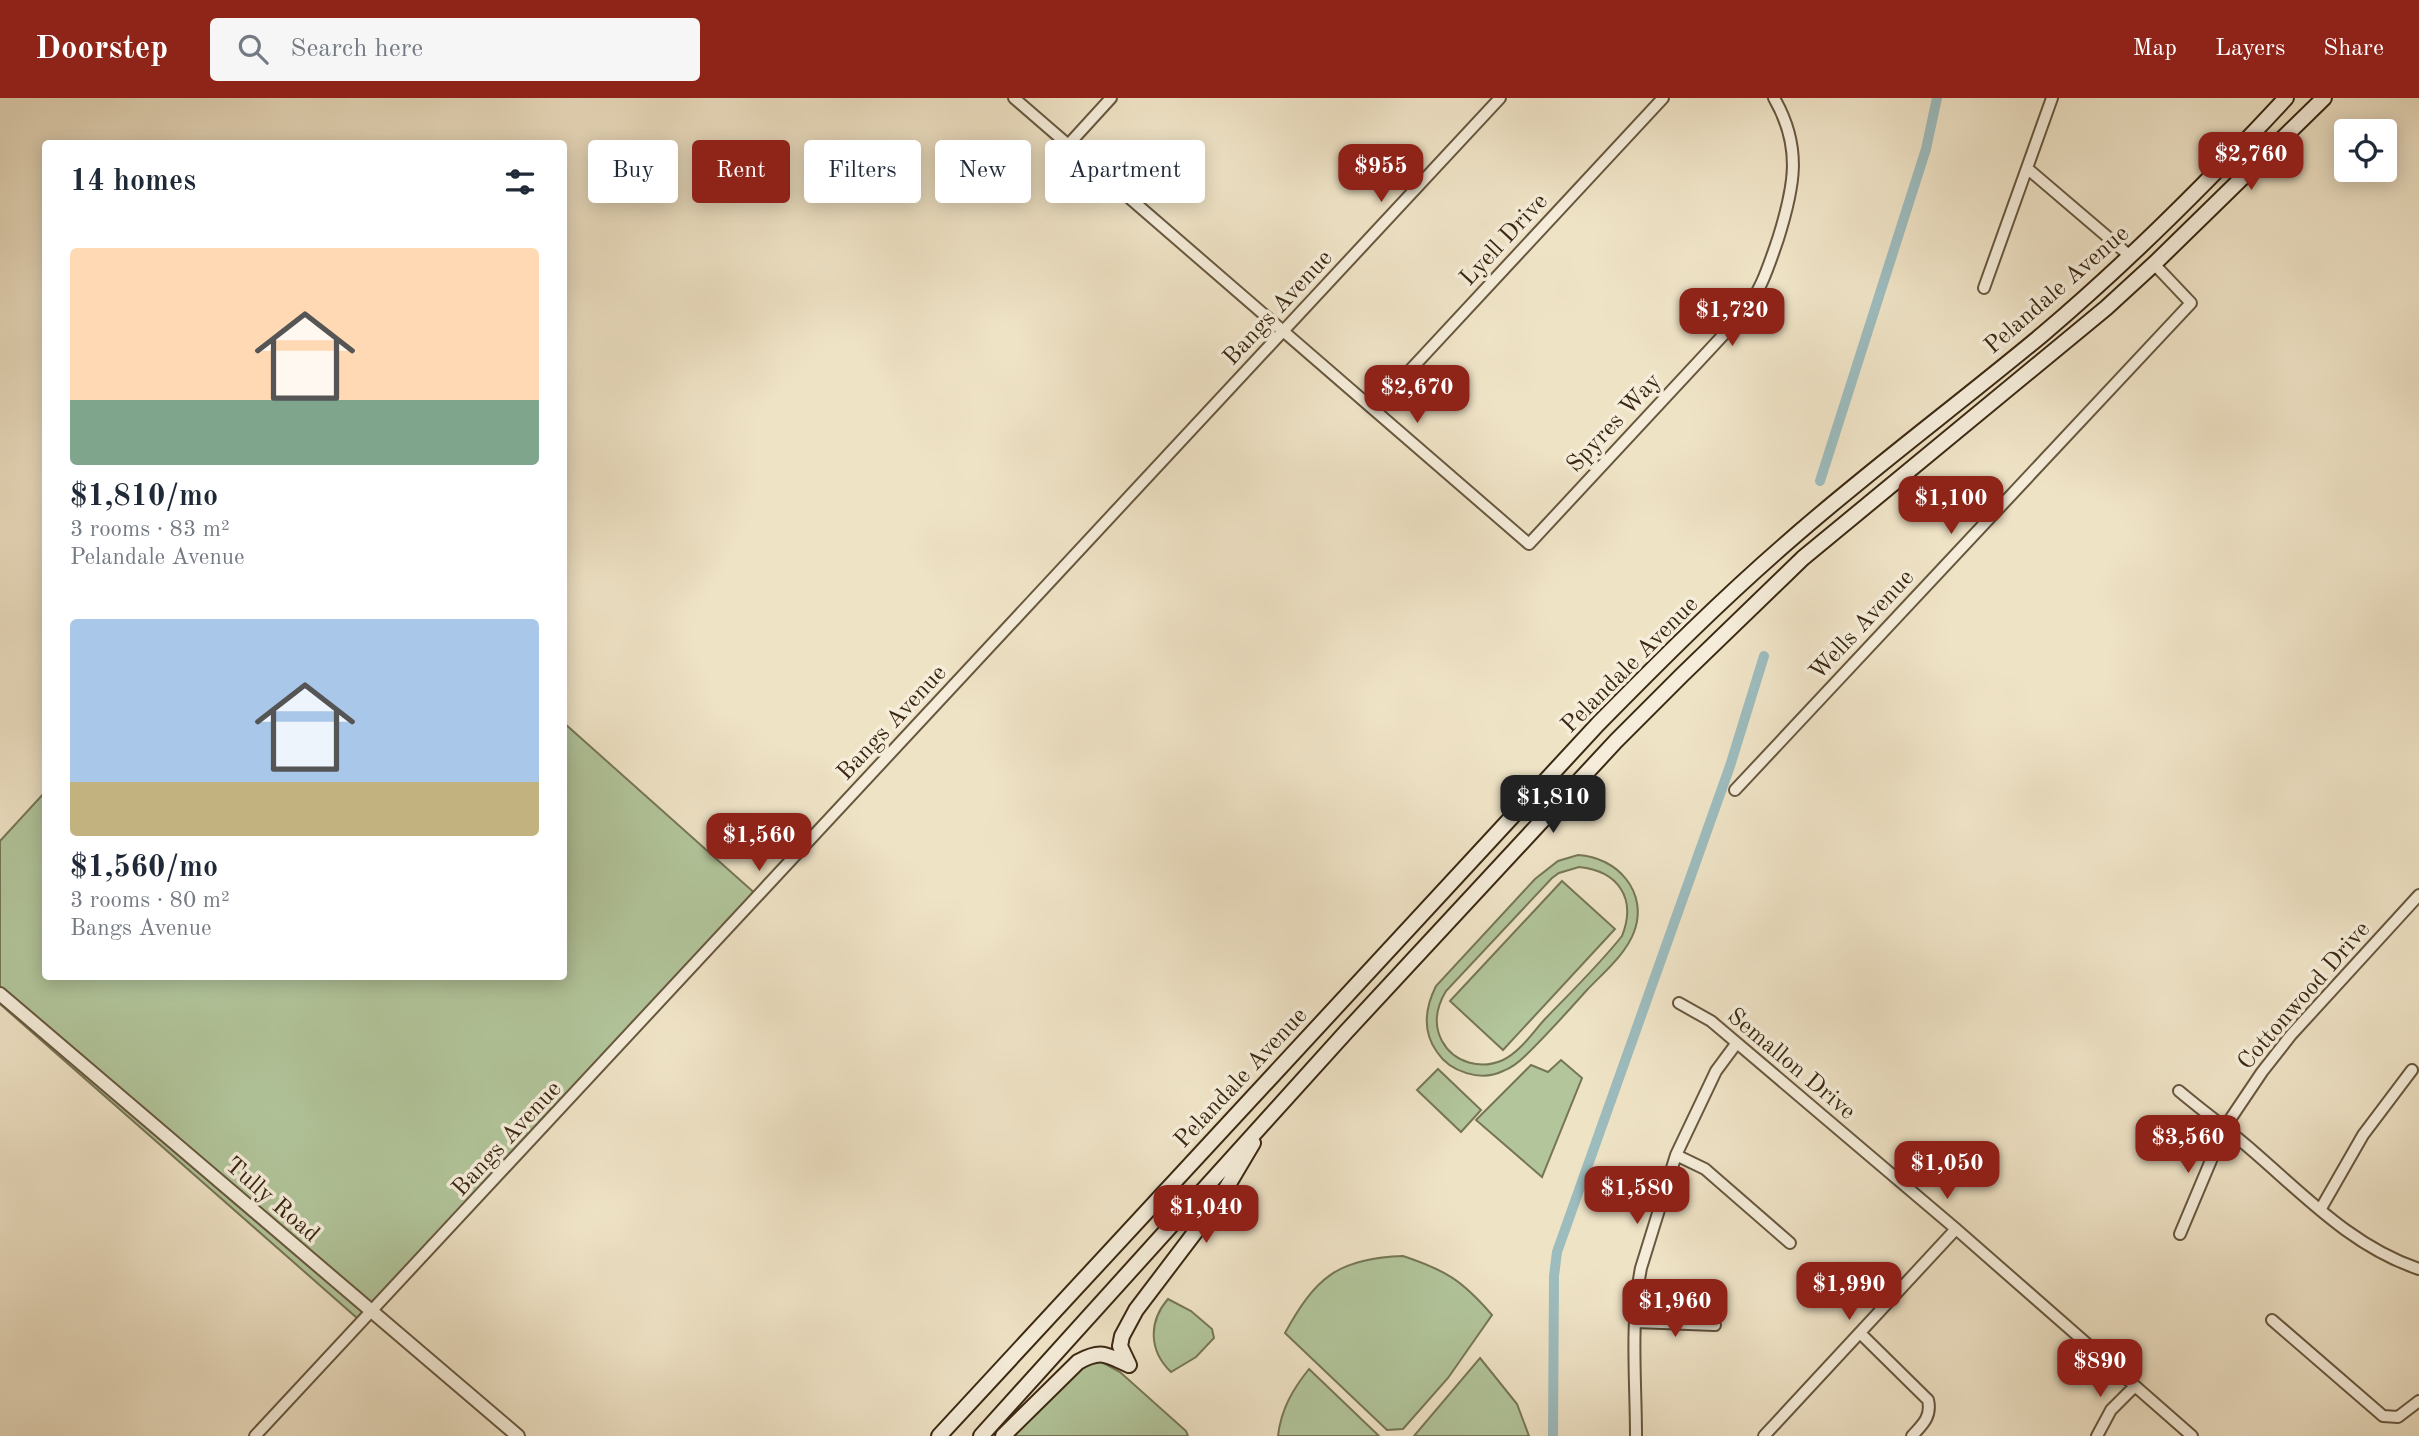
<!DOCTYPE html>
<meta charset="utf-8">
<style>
body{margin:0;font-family:"Old Standard TT",serif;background:#f6f6f7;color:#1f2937;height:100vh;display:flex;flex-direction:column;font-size:26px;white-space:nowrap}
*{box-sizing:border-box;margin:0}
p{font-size:23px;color:#747a83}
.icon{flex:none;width:38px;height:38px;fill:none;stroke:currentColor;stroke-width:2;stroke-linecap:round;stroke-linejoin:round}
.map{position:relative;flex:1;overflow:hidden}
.sheet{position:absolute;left:42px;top:42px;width:525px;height:840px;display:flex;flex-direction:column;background:#fff;border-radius:7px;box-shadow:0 4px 18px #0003}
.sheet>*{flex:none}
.guide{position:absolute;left:588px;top:42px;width:665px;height:63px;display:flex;gap:14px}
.controls{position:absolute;left:2334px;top:21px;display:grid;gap:14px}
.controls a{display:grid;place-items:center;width:63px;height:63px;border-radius:7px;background:#fff;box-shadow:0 4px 18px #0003;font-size:35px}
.price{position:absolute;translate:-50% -60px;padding:0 16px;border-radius:14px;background:#8f2418;color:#fff;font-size:23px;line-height:46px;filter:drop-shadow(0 2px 4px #0008)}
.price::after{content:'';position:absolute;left:50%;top:42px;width:21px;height:16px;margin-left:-10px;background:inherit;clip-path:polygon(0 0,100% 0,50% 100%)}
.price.current{background:#222;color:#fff}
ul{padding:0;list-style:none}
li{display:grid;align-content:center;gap:14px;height:371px;padding:0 28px}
li span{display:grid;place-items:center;height:217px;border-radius:7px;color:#555}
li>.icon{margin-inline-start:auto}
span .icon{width:126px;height:126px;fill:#fffc;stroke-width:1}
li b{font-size:30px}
h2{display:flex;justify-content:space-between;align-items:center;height:84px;padding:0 28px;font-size:30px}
.tag{padding:0 24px;border-radius:7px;background:#fff;box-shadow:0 4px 18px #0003;font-size:24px;line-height:63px}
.tag.current{background:#8f2418;color:#fff}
header{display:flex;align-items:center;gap:42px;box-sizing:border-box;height:98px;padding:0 35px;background:#8f2418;color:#fff}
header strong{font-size:33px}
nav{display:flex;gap:38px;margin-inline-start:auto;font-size:24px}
.search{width:490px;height:63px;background:#f6f6f7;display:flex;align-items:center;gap:18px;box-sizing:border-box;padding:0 24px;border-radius:7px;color:#747a83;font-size:26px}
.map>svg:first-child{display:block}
</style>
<header>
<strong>Doorstep</strong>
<div class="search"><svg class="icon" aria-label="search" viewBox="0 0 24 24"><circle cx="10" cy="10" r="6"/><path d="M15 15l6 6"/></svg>Search here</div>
<nav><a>Map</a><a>Layers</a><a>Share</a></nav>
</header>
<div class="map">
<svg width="2419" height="1338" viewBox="0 0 2419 1338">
<rect width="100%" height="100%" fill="#efe3c6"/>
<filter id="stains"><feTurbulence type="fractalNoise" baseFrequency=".00286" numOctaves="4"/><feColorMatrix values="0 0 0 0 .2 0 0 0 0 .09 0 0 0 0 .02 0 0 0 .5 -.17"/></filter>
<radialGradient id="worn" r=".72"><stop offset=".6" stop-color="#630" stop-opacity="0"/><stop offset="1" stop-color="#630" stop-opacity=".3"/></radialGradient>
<path fill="#b2c59b" stroke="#767656" stroke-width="2" fill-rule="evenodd" d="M564,625L758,798L365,1227L0,906V743L45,694L46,878H564Z
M1578,757C1617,759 1649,794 1634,834C1626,856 1603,875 1587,892C1567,914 1547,937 1525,958C1519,964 1511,970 1503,973C1481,984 1450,974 1437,954C1422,933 1425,910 1436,888L1535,781L1558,763ZM1579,769C1618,773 1637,800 1622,838C1599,867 1571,894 1545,921C1533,934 1520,954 1503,962C1481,972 1454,965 1442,943C1433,926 1437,908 1446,893L1552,780L1559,775Z
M1562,783L1615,831L1503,952L1450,903Z
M1561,962L1582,980L1542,1079L1476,1022L1531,967L1548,974Z
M1438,971L1481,1012L1461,1034L1417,992Z
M1403,1158C1445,1172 1462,1182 1492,1217L1448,1280L1403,1331L1387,1332L1285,1235C1315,1180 1338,1160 1403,1158Z
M1168,1201L1191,1213L1212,1231L1214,1240L1196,1259L1171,1274C1149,1253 1148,1224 1168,1201Z
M1480,1260L1517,1306L1529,1338H1414Z
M1098,1262L1120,1274L1186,1333L1188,1338H1009L1078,1270Z
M1309,1271L1379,1338H1278C1281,1311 1293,1291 1309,1271Z"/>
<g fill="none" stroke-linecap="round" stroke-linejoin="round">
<path stroke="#9dbcbe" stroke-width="10" d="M1820,383L1926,51L1937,0
M1553,1338L1554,1178L1557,1154L1730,668L1764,558"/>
<g stroke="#68573f" stroke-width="14">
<path id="minor" d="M1014,0L1529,446L1740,219C1760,196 1768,170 1778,141C1794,90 1803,50 1774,0
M1069,46L1111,0
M2028,71L2130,158
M1984,190L2052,0
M1374,311L1663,0
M1735,692L2191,205L2154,166
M1679,905L1711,923L1724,934L1956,1131L2192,1338
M2179,993C2204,1014 2230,1033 2254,1054C2306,1099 2353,1149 2419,1171
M1676,1057L1705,1071L1790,1145
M2320,1112L2363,1037L2412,972
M2180,1136L2225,1029L2262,974L2291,937L2419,797
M2272,1222L2383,1318L2398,1319L2419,1303
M1636,1224L1715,1227
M1860,1235L1928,1302C1932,1319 1922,1327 1912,1338
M255,1338L1500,0
M1636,1338C1636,1283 1630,1224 1641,1170L1676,1057L1716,973L1736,946
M1764,1338L1956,1131
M2097,1338L2111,1312L2135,1288"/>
</g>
<g stroke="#68573f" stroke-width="16">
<path id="tertiary" d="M0,896L518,1338"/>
</g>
<g stroke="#3b2812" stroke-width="18">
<path id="secondary" d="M1129,1267L1120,1248L1122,1238L1136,1212L1218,1104L1253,1045
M939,1338L1598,626C1660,563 1722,501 1789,443C1871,371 1959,306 2043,236C2129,163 2209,83 2286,0
M981,1338L1346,934L1616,643L1682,577L1803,460L2106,210L2154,166L2324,0
M1003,1338L1078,1264C1102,1251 1106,1257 1129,1267"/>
</g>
<use href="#minor" stroke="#f5edda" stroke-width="10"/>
<use href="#tertiary" stroke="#f5edda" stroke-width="12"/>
<use href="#secondary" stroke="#f5edda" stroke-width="14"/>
</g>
<g text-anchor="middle" stroke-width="7" stroke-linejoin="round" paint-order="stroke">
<g font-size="24" fill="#3b2812" stroke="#f5edda">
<text transform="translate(1503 141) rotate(-47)" y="8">Lyell Drive</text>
<text transform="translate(2056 191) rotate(-41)" y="8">Pelandale Avenue</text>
<text transform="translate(1277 209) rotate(-47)" y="8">Bangs Avenue</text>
<text transform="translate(1613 324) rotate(-47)" y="8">Spyres Way</text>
<text transform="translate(1861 526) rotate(-47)" y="8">Wells Avenue</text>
<text transform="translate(1629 566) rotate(-45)" y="8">Pelandale Avenue</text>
<text transform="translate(891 624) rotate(-47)" y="8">Bangs Avenue</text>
<text transform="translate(2303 897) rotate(-49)" y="8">Cottonwood Drive</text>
<text transform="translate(1792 965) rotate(40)" y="8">Semallon Drive</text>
<text transform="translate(1240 979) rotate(-47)" y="8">Pelandale Avenue</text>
<text transform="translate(506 1040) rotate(-47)" y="8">Bangs Avenue</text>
<text transform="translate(273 1101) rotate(41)" y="8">Tully Road</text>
</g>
</g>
<rect width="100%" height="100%" filter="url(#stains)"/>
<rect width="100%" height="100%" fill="url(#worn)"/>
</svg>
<div class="controls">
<a><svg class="icon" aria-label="locate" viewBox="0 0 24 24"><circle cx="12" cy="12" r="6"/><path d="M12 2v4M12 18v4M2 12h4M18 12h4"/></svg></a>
</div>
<b class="price" style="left:2251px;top:94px">$2,760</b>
<b class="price" style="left:1381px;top:106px">$955</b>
<b class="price" style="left:1732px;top:250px">$1,720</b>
<b class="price" style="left:1417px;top:327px">$2,670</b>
<b class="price" style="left:1951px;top:438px">$1,100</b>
<b class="price current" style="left:1553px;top:737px">$1,810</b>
<b class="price" style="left:759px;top:775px">$1,560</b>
<b class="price" style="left:2188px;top:1077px">$3,560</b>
<b class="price" style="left:1947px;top:1103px">$1,050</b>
<b class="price" style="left:1637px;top:1128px">$1,580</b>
<b class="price" style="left:1206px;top:1147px">$1,040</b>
<b class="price" style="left:1849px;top:1224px">$1,990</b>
<b class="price" style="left:1675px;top:1241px">$1,960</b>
<b class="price" style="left:2100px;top:1301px">$890</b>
<div class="guide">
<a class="tag">Buy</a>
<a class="tag current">Rent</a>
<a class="tag">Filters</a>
<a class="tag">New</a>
<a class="tag">Apartment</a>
</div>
<section class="sheet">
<h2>14 homes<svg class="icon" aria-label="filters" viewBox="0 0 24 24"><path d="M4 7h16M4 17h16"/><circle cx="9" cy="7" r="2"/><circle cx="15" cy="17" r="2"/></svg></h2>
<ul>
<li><span style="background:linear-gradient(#ffd9b3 70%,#7fa58c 0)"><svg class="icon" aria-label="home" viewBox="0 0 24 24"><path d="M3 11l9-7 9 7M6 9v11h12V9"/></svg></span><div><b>$1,810/mo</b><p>3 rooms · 83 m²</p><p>Pelandale Avenue</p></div></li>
<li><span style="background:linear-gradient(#a9c7e8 75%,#c2b280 0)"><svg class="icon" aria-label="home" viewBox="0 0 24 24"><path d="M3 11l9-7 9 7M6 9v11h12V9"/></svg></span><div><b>$1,560/mo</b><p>3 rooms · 80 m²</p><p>Bangs Avenue</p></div></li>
</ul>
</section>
</div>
